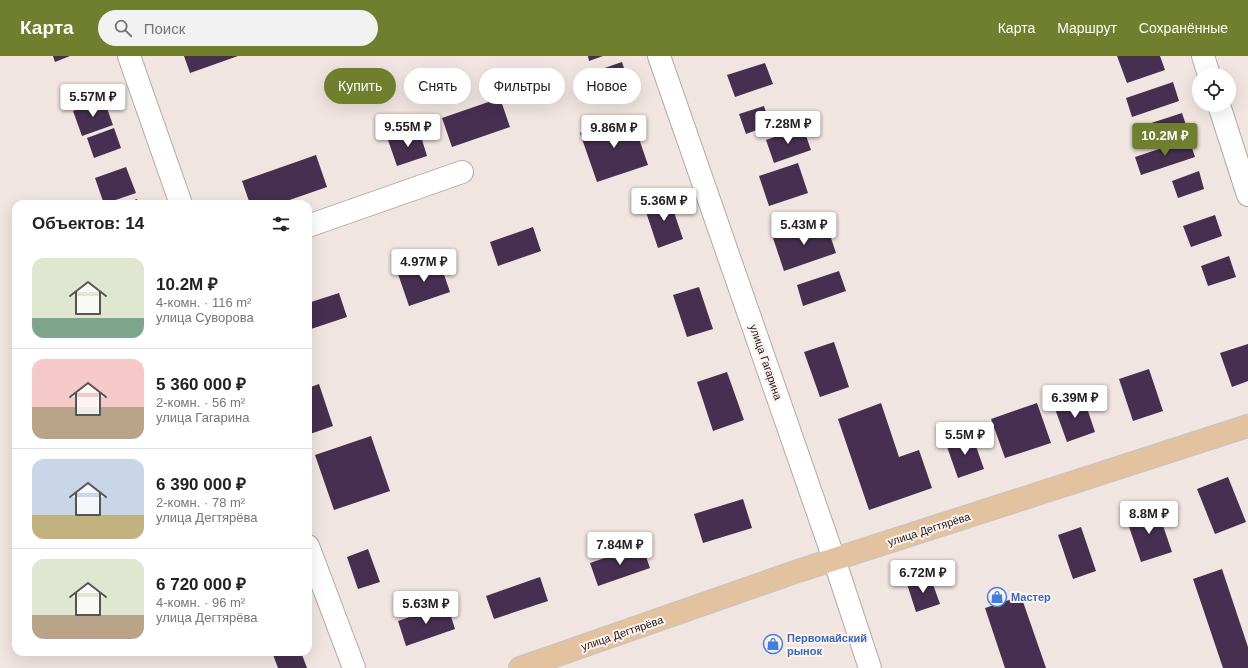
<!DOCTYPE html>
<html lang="ru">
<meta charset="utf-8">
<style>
body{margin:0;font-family:Helvetica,sans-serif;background:#f2f2f2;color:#222;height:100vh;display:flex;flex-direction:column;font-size:15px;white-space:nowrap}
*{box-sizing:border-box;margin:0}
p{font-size:13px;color:#767676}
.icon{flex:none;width:22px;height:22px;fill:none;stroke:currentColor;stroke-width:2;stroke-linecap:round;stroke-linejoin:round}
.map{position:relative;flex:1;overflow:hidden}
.sheet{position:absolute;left:12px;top:144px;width:300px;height:456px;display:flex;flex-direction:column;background:#fff;border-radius:12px;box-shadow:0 4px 16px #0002}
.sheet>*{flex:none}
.hud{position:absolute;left:324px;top:12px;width:380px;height:36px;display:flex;gap:8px}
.fabs{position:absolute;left:1192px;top:12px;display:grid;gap:8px}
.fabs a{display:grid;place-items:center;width:44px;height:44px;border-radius:50%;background:#fff;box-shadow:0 4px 16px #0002;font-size:20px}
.price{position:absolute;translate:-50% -34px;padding:0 9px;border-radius:4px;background:#fff;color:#222;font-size:13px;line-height:26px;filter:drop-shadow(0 1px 2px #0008)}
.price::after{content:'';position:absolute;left:50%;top:24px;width:12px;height:9px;margin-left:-6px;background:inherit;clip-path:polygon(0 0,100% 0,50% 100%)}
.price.selected{background:#6f7f2d;color:#fff}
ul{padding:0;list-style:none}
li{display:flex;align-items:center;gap:12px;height:100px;padding:0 20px}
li+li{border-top:1px solid #e0e0e0}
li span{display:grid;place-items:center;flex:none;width:112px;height:80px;border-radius:12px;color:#555}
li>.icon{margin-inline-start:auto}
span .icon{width:48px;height:48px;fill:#fffc;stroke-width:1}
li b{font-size:17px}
h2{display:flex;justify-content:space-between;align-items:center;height:48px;padding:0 20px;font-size:17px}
.chip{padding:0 14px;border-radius:18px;background:#fff;box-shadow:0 4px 16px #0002;font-size:14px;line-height:36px}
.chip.selected{background:#6f7f2d;color:#fff}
header{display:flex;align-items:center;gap:24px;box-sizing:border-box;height:56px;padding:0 20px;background:#6f7f2d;color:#fff}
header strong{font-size:19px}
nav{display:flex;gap:22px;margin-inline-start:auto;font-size:14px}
.search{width:280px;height:36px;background:#f2f2f2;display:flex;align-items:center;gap:10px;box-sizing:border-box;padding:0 14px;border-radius:22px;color:#767676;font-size:15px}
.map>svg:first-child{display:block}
</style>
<header>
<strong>Карта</strong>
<div class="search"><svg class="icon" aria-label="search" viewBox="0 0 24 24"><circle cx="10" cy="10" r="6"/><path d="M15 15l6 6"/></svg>Поиск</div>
<nav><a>Карта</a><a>Маршрут</a><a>Сохранённые</a></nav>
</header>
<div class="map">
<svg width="1248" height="612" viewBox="0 0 1248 612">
<rect width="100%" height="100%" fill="#f0e5e0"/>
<path fill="#462f50" d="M53,0H70L55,6Z
M184,0H238L190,17Z
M588,0H603L589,5Z
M1117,0H1160L1165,14L1127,27Z
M622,6L629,28L597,38L590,17Z
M765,7L773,28L735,41L727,19Z
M1173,26L1179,45L1132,61L1126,42Z
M500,42L510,71L452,91L442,62Z
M104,44L113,69L82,80L73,55Z
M764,50L770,69L746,78L739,58Z
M1182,57L1188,75L1145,90L1139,71Z
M631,59L648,109L597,126L580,77Z
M803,71L811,94L774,107L766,84Z
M114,72L121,92L94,102L87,82Z
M419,74L427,100L397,110L388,84Z
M1189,83L1195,101L1141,119L1135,101Z
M316,99L327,131L278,148H250L242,125Z
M798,107L808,137L769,150L759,120Z
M126,111L136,137L104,148L95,122Z
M1199,115L1204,133L1178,142L1172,125Z
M669,141L683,183L658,192L644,150Z
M137,143L139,148H124Z
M1215,159L1222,180L1191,191L1183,170Z
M825,164L836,197L784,215L773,182Z
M533,171L541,195L498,210L490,186Z
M1229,200L1236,221L1208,230L1201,210Z
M439,204L450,236L409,250L398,218Z
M839,215L846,235L803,250L797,229Z
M699,231L713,273L687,281L673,239Z
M339,237L347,261L308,274V247Z
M834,286L849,331L820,341L804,296Z
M1248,288V325L1232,331L1220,297Z
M1149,313L1163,355L1133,365L1119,323Z
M727,316L744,364L713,375L697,326Z
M319,328L333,370L310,378L308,372V332Z
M1083,340L1095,376L1067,386L1054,350Z
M881,347L899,401L919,394L932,432L869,454L838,363Z
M1037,347L1051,387L1005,402L991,363Z
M972,379L984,413L958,422L946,388Z
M371,380L390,435L334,454L315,399Z
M1228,421L1246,466L1215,478L1197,433Z
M743,443L752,472L703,487L694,458Z
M1157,452L1172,496L1141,506L1126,462Z
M1081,471L1096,515L1073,523L1058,479Z
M642,489L650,512L598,530L590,507Z
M368,493L380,526L358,533L347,501Z
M1222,513L1248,591V612H1223L1193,523Z
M930,520L940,548L916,556L907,528Z
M540,521L548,545L494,563L486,540Z
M1021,540L1046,612H1005L985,552Z
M447,548L455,573L406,590L398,565Z
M272,596H301L307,612H278Z"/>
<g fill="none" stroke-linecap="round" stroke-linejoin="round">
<g stroke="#b4aaa5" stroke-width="24">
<path id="minor" d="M129,0L181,148
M659,0L834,503L870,612
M1203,0L1209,19
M1219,49L1248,139
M308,170L462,116
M308,490L354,612"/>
</g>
<g stroke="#c4c4c3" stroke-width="24">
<path id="major" d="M520,612L798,515L1248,370"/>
</g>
<use href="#minor" stroke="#fff" stroke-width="22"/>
<use href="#major" stroke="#e3c2a0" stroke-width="22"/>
</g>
<defs>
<g id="shop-ring" transform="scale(1)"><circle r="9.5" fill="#fdf2ed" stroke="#3f7fe0" stroke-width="1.5"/><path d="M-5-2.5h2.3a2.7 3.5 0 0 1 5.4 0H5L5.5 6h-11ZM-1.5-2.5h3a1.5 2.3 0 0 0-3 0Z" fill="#3f7fe0"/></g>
</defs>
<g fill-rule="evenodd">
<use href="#shop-ring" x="997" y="541"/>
<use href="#shop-ring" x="773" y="588"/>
</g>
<g text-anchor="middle" stroke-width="4" stroke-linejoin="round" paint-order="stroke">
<g font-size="11" fill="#1e1b19" stroke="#fdf2ed">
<text transform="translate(766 306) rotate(71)" y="4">улица Гагарина</text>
<text transform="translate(929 473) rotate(-18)" y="4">улица Дегтярёва</text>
<text transform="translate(622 577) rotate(-19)" y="4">улица Дегтярёва</text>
</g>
<g font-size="11" font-weight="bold" fill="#366cbe" stroke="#fdf2ed" text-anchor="start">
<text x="1011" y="545">Мастер</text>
<text x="787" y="586">Первомайский<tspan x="787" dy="13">рынок</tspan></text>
</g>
</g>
</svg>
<div class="fabs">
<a><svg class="icon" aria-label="locate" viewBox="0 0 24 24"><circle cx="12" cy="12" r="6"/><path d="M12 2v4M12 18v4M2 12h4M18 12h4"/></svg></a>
</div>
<b class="price" style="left:93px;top:62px">5.57M ₽</b>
<b class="price" style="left:788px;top:89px">7.28M ₽</b>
<b class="price" style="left:408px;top:92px">9.55M ₽</b>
<b class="price" style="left:614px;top:93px">9.86M ₽</b>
<b class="price selected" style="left:1165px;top:101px">10.2M ₽</b>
<b class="price" style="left:664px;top:166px">5.36M ₽</b>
<b class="price" style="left:804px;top:190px">5.43M ₽</b>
<b class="price" style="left:424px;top:227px">4.97M ₽</b>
<b class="price" style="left:1075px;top:363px">6.39M ₽</b>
<b class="price" style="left:965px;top:400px">5.5M ₽</b>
<b class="price" style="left:1149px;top:479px">8.8M ₽</b>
<b class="price" style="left:620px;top:510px">7.84M ₽</b>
<b class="price" style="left:923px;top:538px">6.72M ₽</b>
<b class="price" style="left:426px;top:569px">5.63M ₽</b>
<div class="hud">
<a class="chip selected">Купить</a>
<a class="chip">Снять</a>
<a class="chip">Фильтры</a>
<a class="chip">Новое</a>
</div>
<section class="sheet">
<h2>Объектов: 14<svg class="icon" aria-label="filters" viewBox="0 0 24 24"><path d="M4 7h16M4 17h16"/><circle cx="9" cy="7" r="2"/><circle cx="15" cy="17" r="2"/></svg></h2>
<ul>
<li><span style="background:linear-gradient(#dfe7d0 75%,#7fa58c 0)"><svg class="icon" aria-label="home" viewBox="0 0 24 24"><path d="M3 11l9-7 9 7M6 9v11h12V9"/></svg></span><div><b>10.2M ₽</b><p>4-комн. · 116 m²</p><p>улица Суворова</p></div></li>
<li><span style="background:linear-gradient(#f6c9c9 60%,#b9a48a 0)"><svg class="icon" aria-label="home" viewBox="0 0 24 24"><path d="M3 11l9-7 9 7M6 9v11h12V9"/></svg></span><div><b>5 360 000 ₽</b><p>2-комн. · 56 m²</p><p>улица Гагарина</p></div></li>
<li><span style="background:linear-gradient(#c9d6e8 70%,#c2b280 0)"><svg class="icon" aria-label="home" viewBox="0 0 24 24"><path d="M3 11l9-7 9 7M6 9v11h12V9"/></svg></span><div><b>6 390 000 ₽</b><p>2-комн. · 78 m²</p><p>улица Дегтярёва</p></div></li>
<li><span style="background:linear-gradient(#dfe7d0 70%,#b9a48a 0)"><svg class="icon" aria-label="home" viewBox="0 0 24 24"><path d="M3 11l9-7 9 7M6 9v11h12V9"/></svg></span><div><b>6 720 000 ₽</b><p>4-комн. · 96 m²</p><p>улица Дегтярёва</p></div></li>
</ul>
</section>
</div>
